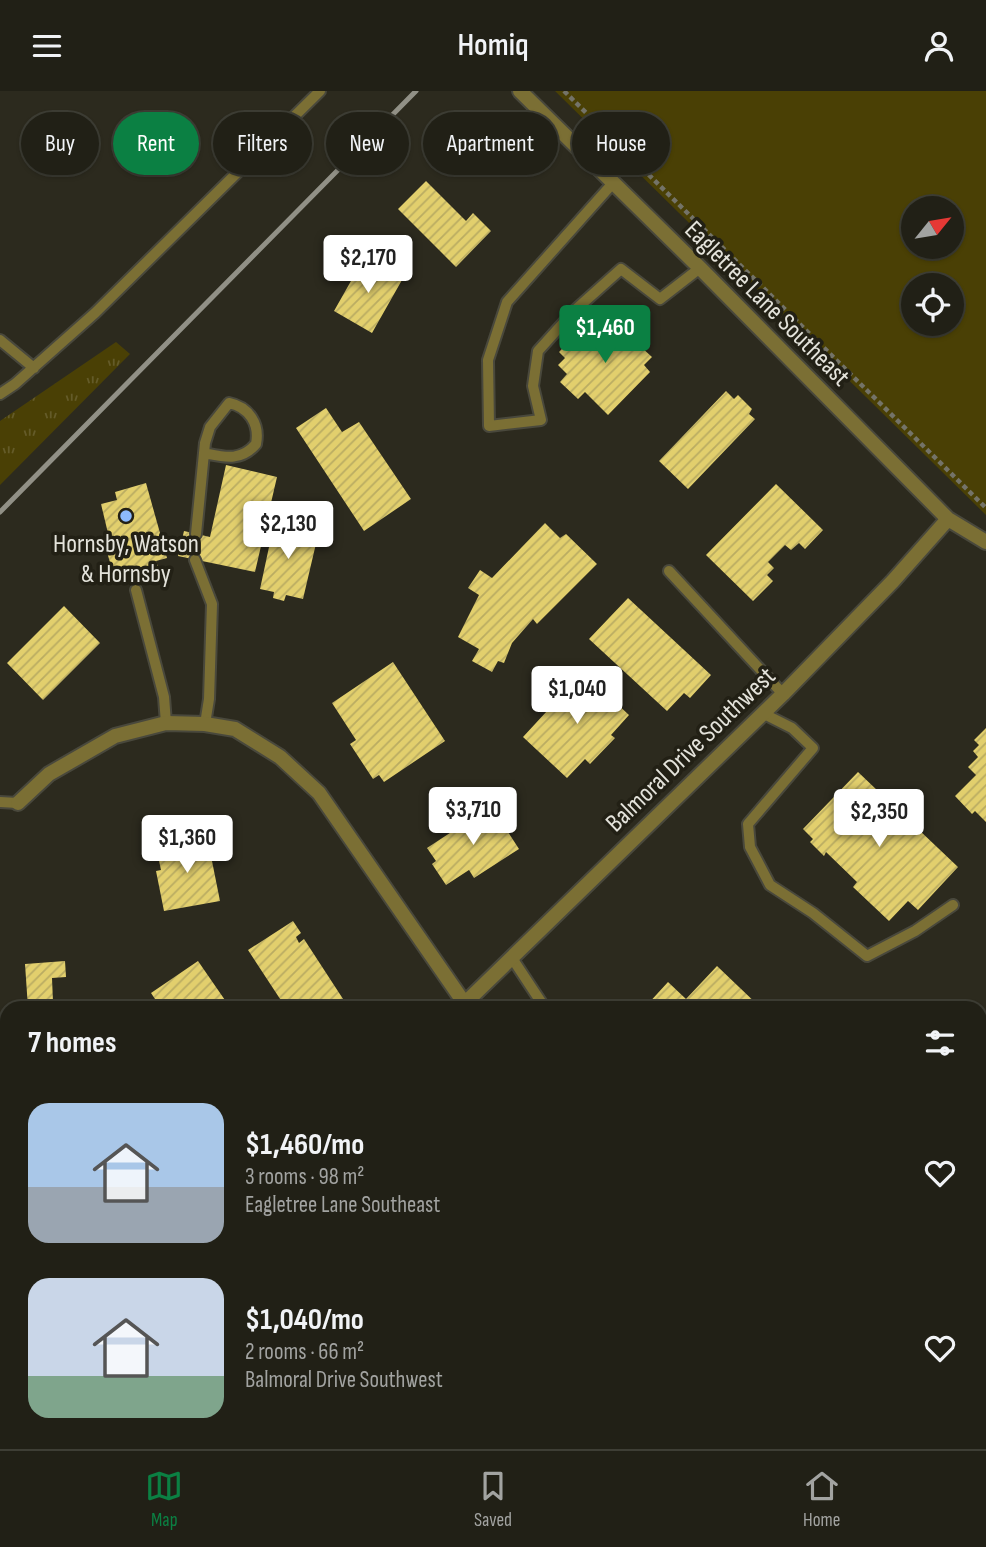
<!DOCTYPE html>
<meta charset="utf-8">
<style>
body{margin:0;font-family:"Sofia Sans Condensed",sans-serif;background:#29281f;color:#f1f3f6;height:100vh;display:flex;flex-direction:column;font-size:26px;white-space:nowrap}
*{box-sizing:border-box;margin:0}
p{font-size:23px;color:#a2a3a1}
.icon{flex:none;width:38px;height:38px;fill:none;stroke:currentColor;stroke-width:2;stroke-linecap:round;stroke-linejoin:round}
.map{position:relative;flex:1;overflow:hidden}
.panel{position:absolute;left:0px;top:910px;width:987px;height:448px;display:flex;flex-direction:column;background:#212016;border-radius:21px 21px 0 0;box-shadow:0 2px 5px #0004,0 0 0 2px #3e3e35}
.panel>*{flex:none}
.banner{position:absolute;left:21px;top:21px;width:945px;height:63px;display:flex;gap:14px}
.needle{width:46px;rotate:60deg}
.tools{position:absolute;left:901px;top:105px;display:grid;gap:14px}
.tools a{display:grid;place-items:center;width:63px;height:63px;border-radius:50%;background:#212016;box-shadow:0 2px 5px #0004,0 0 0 2px #3e3e35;font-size:35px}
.price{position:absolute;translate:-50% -60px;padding:0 16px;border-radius:7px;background:#fff;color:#222;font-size:23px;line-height:46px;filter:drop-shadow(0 2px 4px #0008)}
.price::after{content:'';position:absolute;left:50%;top:42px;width:21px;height:16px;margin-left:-10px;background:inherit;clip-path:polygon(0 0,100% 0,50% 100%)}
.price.active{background:#0b8043;color:#fff}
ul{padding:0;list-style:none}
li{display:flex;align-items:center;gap:21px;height:175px;padding:0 28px}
li span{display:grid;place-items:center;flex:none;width:196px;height:140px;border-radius:21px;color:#555}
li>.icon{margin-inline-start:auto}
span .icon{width:84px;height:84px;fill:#fffc;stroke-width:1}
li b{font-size:30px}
h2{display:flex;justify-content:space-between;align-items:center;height:84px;padding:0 28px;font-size:30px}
.chip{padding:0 24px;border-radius:32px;background:#212016;box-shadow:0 2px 5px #0004,0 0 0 2px #3e3e35;font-size:24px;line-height:63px}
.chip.active{background:#0b8043;color:#fff}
header{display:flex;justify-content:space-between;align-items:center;height:91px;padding:0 28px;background:#212016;font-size:32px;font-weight:600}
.tab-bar{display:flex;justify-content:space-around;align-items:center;height:98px;border-top:2px solid #3e3e35;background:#212016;font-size:19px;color:#a2a3a1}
.tab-bar a{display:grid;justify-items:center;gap:4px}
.tab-bar .active{color:#0b8043}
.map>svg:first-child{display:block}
</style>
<header><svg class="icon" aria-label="menu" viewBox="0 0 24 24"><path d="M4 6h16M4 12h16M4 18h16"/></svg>Homiq<svg class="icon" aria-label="person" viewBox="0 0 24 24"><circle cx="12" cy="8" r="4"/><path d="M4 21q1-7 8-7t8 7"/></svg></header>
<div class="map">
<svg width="986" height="1358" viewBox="0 0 986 1358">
<defs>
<pattern id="grass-tufts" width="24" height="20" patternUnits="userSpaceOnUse" patternTransform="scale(1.75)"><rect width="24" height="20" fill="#4a4005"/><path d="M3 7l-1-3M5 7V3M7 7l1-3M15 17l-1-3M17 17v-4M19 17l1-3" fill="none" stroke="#645b29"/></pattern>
<pattern id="building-hatch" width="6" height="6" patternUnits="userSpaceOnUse" patternTransform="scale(1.75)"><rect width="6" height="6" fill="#e2cf6d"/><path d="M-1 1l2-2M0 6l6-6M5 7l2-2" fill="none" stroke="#baac62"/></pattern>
</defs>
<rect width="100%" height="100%" fill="#2c2a1e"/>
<path fill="url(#grass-tufts)" d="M116,251L130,263L0,394V330Z"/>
<path fill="#4a4005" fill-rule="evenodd" d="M555,0H986V424ZM914,117H952V156H914ZM914,194H952V233H914Z"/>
<path fill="url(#building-hatch)" d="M426,90L466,130L473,122L491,140L456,176L398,118Z
M364,167L402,189L372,242L334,220Z
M615,230L626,241L631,236L646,250L641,256L652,266L644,274L650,281L608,324L585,301L578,308L560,291L567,283L558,274L565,267L559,261L572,247L579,253L601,231L608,238Z
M726,300L734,308L738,304L752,318L749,323L755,328L688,398L659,370Z
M326,317L342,341L359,331L411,408L364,440L296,337Z
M226,374L277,386L255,481L178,465L184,440L210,446Z
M146,392L167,467L156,470L158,476L120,487L118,481L113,482L107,461L112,459L101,413L117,409L115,401Z
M776,393L823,439L805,458L799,452L791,459L785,454L768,471L774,477L767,484L773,490L753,510L706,464Z
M275,428L301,434L299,440L318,444L303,508L286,504L284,510L273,507L274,501L260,498Z
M545,432L560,447L566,443L597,473L537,533L533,528L512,552L504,572L498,570L492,581L472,570L479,558L458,546L479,504L468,497L480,479L492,487Z
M628,507L711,584L690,607L684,602L667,620L589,548Z
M64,515L100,552L43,609L7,572Z
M393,571L445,650L384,691L379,684L373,688L350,653L356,649L332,612Z
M583,581L629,624L611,644L615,647L590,673L585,668L567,687L523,646Z
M986,637V731L975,720L972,723L955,705L976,684L968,676L978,666L973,660L979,654L974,649Z
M858,681L958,776L918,819L908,810L889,830L853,796L857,791L826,761L824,765L810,751L813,748L803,738Z
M491,715L519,758L474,787L469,779L446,794L432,773L436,770L427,757Z
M197,744L199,756L209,755L220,810L164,820L156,780L161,779L158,765L168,763L166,750Z
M293,830L301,842L296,846L299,852L304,848L345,911L337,917H286L248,859Z
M65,870L66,886L52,887L53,911L80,910V917H28L25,873Z
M198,870L227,912L220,917H161L151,902Z
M717,875L761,917L646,915L668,891L686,908Z
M0,1105L7,1112V1199L0,1192Z
M125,1351H177L166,1358H129Z
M309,1351H355L359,1358H314Z"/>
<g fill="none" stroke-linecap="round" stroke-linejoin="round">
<g stroke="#49483c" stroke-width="14">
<path id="lane" d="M613,92L507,211L488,269L489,335L541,329L533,295L538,260L574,220L621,178L660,208L700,177
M0,249L34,277
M0,303L15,293L95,222L320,0
M196,443L205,352L210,336L229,312C249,316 260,333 256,353C241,371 224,366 204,362
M195,469L212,513L209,608L205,633
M669,480L783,603
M136,499L164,606L166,632
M762,622L792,637L813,657L748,733L750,756L770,794L813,822L867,865L915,840L953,814
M0,711L18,712
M512,867L545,917
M980,1260L986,1257
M413,1351L418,1358
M41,1358L48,1351
M836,1358L846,1351"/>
</g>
<g stroke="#49483c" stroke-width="18">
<path id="street" d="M520,0L700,177L948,428L986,451
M18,712L49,683L115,645L166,632L205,633L235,638L280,666L319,702L465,913
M460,917L783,603L893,490L948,428
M0,999H7"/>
</g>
<path stroke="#747368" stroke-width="4.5" stroke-dasharray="5 3.5" stroke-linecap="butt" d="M564,0L986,417"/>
<use href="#lane" stroke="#7b6f34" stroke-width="10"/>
<use href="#street" stroke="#7b6f34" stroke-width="14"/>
<path stroke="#919086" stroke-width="5" d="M0,421L416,0"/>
</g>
<circle fill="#8cb9fc" stroke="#222015" stroke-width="2.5" cx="126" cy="425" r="7"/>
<g text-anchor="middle" stroke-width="7" stroke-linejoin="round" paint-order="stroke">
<g font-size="26" fill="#e4e3db" stroke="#222015">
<text transform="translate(768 212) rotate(45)" y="9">Eagletree Lane Southeast</text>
<text transform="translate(690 658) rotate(-44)" y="9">Balmoral Drive Southwest</text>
</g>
<g font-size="26" fill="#e4e3db" stroke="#222015">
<text x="126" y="461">Hornsby, Watson<tspan x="126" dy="30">&amp; Hornsby</tspan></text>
</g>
</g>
</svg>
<div class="tools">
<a><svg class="needle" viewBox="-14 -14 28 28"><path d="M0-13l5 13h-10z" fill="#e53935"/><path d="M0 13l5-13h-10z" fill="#a2a3a1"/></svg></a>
<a><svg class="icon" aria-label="locate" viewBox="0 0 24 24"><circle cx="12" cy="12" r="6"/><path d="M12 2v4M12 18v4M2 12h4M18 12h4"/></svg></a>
</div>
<b class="price" style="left:368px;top:204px">$2,170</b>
<b class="price active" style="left:605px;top:274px">$1,460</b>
<b class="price" style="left:288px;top:470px">$2,130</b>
<b class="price" style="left:577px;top:635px">$1,040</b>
<b class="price" style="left:473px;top:756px">$3,710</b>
<b class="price" style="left:879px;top:758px">$2,350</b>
<b class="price" style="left:187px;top:784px">$1,360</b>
<div class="banner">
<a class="chip">Buy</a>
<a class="chip active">Rent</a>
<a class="chip">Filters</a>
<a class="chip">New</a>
<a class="chip">Apartment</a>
<a class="chip">House</a>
</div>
<section class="panel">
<h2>7 homes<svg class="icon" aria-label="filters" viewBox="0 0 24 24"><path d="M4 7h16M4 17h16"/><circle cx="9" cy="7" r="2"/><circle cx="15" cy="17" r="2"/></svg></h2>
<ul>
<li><span style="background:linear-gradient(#a9c7e8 60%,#9aa5b1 0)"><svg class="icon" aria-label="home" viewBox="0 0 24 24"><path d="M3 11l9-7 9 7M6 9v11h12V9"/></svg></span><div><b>$1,460/mo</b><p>3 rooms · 98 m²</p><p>Eagletree Lane Southeast</p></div><svg class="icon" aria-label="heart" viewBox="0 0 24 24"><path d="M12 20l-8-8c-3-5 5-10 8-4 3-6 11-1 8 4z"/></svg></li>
<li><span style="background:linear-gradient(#c9d6e8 70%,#7fa58c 0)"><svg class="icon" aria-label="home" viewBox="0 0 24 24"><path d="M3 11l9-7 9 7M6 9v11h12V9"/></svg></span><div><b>$1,040/mo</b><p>2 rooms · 66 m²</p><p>Balmoral Drive Southwest</p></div><svg class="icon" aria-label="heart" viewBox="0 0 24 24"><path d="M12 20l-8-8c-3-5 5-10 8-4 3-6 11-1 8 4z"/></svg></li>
</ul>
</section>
</div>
<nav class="tab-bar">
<a class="active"><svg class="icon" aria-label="map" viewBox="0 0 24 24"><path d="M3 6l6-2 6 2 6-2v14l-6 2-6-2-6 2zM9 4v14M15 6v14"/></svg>Map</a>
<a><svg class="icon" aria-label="saved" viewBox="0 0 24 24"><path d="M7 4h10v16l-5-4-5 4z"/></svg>Saved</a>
<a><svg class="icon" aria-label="home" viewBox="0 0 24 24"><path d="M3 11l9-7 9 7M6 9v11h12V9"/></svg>Home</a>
</nav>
